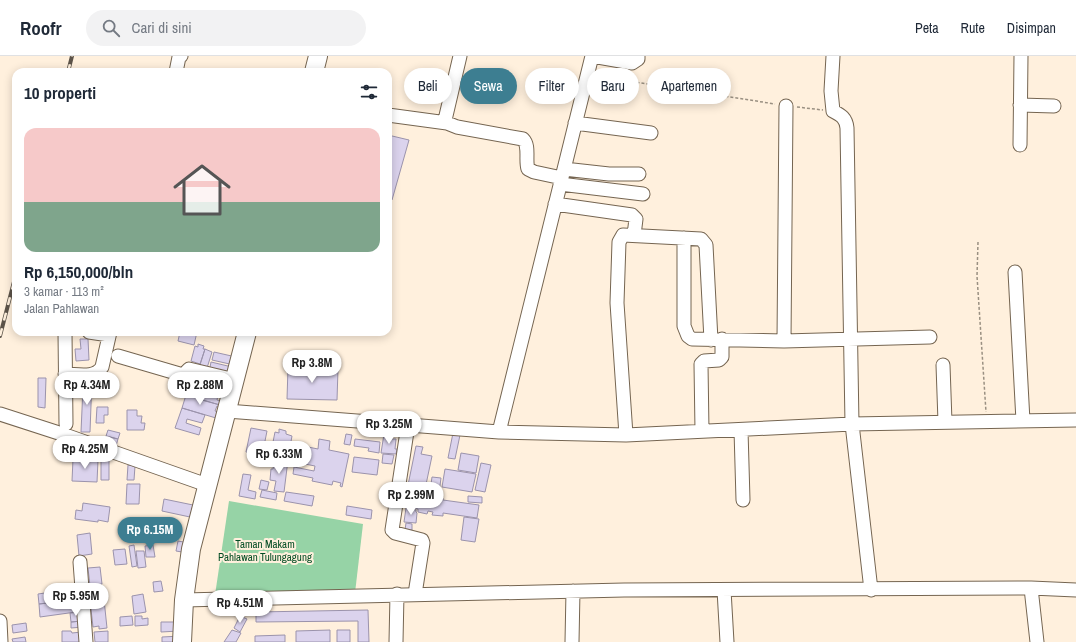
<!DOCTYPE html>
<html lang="id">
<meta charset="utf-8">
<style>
body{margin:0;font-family:"Archivo Narrow",sans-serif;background:#f2f2f3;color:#1f2937;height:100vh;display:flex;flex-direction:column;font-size:15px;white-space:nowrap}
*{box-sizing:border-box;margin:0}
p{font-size:13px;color:#747a83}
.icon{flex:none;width:22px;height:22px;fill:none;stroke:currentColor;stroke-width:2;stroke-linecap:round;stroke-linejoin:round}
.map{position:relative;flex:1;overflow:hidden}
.drawer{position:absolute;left:12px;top:12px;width:380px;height:268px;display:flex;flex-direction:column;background:#fff;border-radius:12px;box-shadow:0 2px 10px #0003}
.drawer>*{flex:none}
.banner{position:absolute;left:404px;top:12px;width:380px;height:36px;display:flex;gap:8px}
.price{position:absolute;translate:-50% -34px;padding:0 9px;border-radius:14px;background:#fff;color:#222;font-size:13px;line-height:26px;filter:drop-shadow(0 1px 2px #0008)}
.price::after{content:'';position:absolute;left:50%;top:24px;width:12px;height:9px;margin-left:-6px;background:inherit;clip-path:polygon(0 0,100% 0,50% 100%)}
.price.selected{background:#3d7e91;color:#fff}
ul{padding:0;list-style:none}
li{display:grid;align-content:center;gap:8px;height:212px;padding:0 12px}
li span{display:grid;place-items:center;height:124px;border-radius:12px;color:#555}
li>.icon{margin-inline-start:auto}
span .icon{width:72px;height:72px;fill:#fffc;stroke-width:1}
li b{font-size:17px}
h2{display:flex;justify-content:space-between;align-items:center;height:48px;padding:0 12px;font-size:17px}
.tag{padding:0 14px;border-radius:18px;background:#fff;box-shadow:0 2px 10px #0003;font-size:14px;line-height:36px}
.tag.selected{background:#3d7e91;color:#fff}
header{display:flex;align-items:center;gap:24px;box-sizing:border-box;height:56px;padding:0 20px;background:#fff;border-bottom:1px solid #e0e1e3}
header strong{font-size:19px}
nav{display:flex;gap:22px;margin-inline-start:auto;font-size:14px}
.search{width:280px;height:36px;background:#f2f2f3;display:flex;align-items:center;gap:10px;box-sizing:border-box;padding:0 14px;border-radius:22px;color:#747a83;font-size:15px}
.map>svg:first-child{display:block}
</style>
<header>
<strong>Roofr</strong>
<div class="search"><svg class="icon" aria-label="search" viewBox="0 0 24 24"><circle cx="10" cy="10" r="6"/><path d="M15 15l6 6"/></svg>Cari di sini</div>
<nav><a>Peta</a><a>Rute</a><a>Disimpan</a></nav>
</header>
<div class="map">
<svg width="1076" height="586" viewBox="0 0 1076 586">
<rect width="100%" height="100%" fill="#fff0dd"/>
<path fill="#96d3a6" d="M229,445L363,468L355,537L215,539Z"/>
<path fill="#dbd3ed" stroke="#9b93ac" d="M388,79L409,84L392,144L388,143Z
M180,276H197L194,289L178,285Z
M80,283H88L89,304L76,305L75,293H81Z
M198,288L204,290L203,293H205L200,308L191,305L195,290L198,291Z
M205,293L212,296L207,312L200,309Z
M214,296L236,301L234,309L212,304Z
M211,306L232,311L229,322L209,317Z
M288,312L338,313L337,344L287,343Z
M38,322H46L45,352L38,351Z
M85,322H92L90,376H81L83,331H85Z
M201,334L218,339L217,344L221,345L220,349L198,343Z
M186,339L220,349L219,351L217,350L215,355L218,356L216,362L182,352Z
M97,351H108V359H104V367H96Z
M182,352L205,359L202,367L187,363L186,367L201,372L199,379L175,372Z
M127,354H137V360H142L141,367H145L144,374H127Z
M251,372L267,375L264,390L257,388L256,398L246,396Z
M279,373L286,375V378L292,380L288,402L277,400L279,387L273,386L275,376L279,377Z
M108,374L120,377L118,383L106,380Z
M453,377L460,379L455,403L448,402Z
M346,378L352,379L350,389L344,388Z
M384,378L391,379V383H396L395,393H397L396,398L381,397Z
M106,380L118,383L116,390L105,387Z
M319,383L330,385L329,394L349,398L342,431L340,430L341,427L333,425L332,429L312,425L313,422L293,418L294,411L314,415L315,410L295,406L298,389L318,393Z
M355,383L380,386L379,397L368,395L369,392L354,390Z
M416,390L423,391L421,398L432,400L424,438L407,434Z
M461,397L479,400L476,417L458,414Z
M383,398L394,399L392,408L382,407Z
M354,401L379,404L377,419L352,416Z
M73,403L98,404L97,426L72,425Z
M277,403L288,404L284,436L274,435L276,425L270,424L271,413H273L274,406H276Z
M101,405H109V424H101Z
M481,407L491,409L485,436L475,434Z
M128,409L135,410L134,424H127Z
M445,413L476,418L472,436L442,431Z
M243,418L251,419L248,434L256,436L255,443L239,440Z
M432,421L441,422L439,437L430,435Z
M261,424L269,426L267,434L259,433Z
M127,428H140L139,448H126Z
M262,434L277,437L276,444L260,441Z
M286,436L314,440L312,450L284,445Z
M409,437L443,442V444L479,449L477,462L443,457V460L432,459L433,456L428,455L427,458L418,456V453L407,452Z
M468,440L482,441V447L468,446Z
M164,443L193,449L190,461L162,455Z
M83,447L110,451L108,466L98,464V466L75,463L76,454L82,455Z
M347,450L372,454L371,463L346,459Z
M406,452L416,454V456L417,457L416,467L404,466Z
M464,461L479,463L475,486L461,484Z
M406,467L412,468V474H405Z
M90,477L92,498L79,500L77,479Z
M178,485L189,487L188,497L176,495Z
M134,489L137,510L132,511L129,490Z
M153,489L155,501H146L145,490Z
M125,493L127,508L115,509L113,494Z
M136,495H144L146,511L138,512Z
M100,511L102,528L90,530L88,512Z
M161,525L163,535L154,536L153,526Z
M80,532L82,543L39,548L38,538Z
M103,534L107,572L99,573V570L93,571L89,535Z
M143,538L146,556L134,558L132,540Z
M82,543L83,555L40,561L39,548Z
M368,554L369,586H358V565L256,566V556Z
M81,556L82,565L71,566L70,557Z
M132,560L133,569L120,570V561Z
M135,560H142V563L148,562V569L135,570Z
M240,560L247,563L240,576L234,572Z
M82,565L83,571L71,572V566Z
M161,566H178L179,575L161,576Z
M26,567L27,575L13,577L12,569Z
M232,574L241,577L236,586H224Z
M330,574V586H296V575Z
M337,574H350V586H337Z
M62,575H71L72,577L82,576V586H62Z
M108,575V586H95L94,576Z
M285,579V586H255V580Z
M181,580V586H162V581Z
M25,581L26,586H13L12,583Z"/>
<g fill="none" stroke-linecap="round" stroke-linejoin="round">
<g stroke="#756551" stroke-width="15">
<path id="minor" d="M460,0L445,64L447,67L457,71L523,83C530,90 525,104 528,113L534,116L562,122
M592,0L632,7L638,3V0
M833,0L831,35L833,55C841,59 846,62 847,72L852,368L871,534
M176,16L179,1L181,0
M1020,49L1054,50
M388,59L447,67
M575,67L651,77
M1020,89L1021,0
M564,113L609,118H639
M560,128L643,138
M555,148L632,159L636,163L634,179
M684,182V270L688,280L692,283L784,285L930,281
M1015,216L1023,365
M65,276L66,368
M89,276L109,279
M784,285L786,50
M118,300L183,319L189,313L235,324
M943,309L945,366
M65,318C77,318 95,323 102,311L110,276
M227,355L499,376L626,379L852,368L1076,364
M0,358L65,379L207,429
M408,369L392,474L395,477L422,484L423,487L415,538
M741,374L743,444
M702,375L701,308L704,305L719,304L722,301V283
M499,376L592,0
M626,379L617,247L619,186L623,179L701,183L706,189L711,284
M80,506L86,586
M1031,532L1037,586
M724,534L727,586
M184,544L624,534L1031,532L1076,534
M0,565L1,586
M396,586L397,538
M572,586L573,535"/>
</g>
<g stroke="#756551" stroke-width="20">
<path id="highway" d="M314,16L318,0
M182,586L184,544L191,493L247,276"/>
</g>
<path stroke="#9a9082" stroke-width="1.5" stroke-dasharray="3 2" stroke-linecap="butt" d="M597,20L775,48
M797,51L823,54
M978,186L977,220L986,356"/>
<use href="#minor" stroke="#fff" stroke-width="13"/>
<use href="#highway" stroke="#fff" stroke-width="18"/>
<g stroke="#5c5349" stroke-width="4">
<path id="rail" d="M68,16L72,0
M0,280L16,218"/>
</g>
<use href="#rail" stroke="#fff0dd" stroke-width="2.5" stroke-dasharray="8" stroke-linecap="butt"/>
</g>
<g text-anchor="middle" stroke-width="4" stroke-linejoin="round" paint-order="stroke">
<g font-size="11" fill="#004b22" stroke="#fff0dd">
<text x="265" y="492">Taman Makam<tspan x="265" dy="13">Pahlawan Tulungagung</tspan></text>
</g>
</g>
</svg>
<b class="price" style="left:312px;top:328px">Rp 3.8M</b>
<b class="price" style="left:87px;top:350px">Rp 4.34M</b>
<b class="price" style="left:200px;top:350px">Rp 2.88M</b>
<b class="price" style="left:389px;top:389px">Rp 3.25M</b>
<b class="price" style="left:85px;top:414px">Rp 4.25M</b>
<b class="price" style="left:279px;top:419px">Rp 6.33M</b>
<b class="price" style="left:411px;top:460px">Rp 2.99M</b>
<b class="price selected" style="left:150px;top:495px">Rp 6.15M</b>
<b class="price" style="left:76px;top:561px">Rp 5.95M</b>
<b class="price" style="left:240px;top:568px">Rp 4.51M</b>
<div class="banner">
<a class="tag">Beli</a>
<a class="tag selected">Sewa</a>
<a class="tag">Filter</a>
<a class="tag">Baru</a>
<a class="tag">Apartemen</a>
</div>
<section class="drawer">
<h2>10 properti<svg class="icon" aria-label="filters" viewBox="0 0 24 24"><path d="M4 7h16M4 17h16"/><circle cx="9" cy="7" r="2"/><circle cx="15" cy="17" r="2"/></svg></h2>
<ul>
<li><span style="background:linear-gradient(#f6c9c9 60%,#7fa58c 0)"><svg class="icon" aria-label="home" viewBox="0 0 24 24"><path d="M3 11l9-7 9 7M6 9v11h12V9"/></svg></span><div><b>Rp 6,150,000/bln</b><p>3 kamar · 113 m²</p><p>Jalan Pahlawan</p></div></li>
</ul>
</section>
</div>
